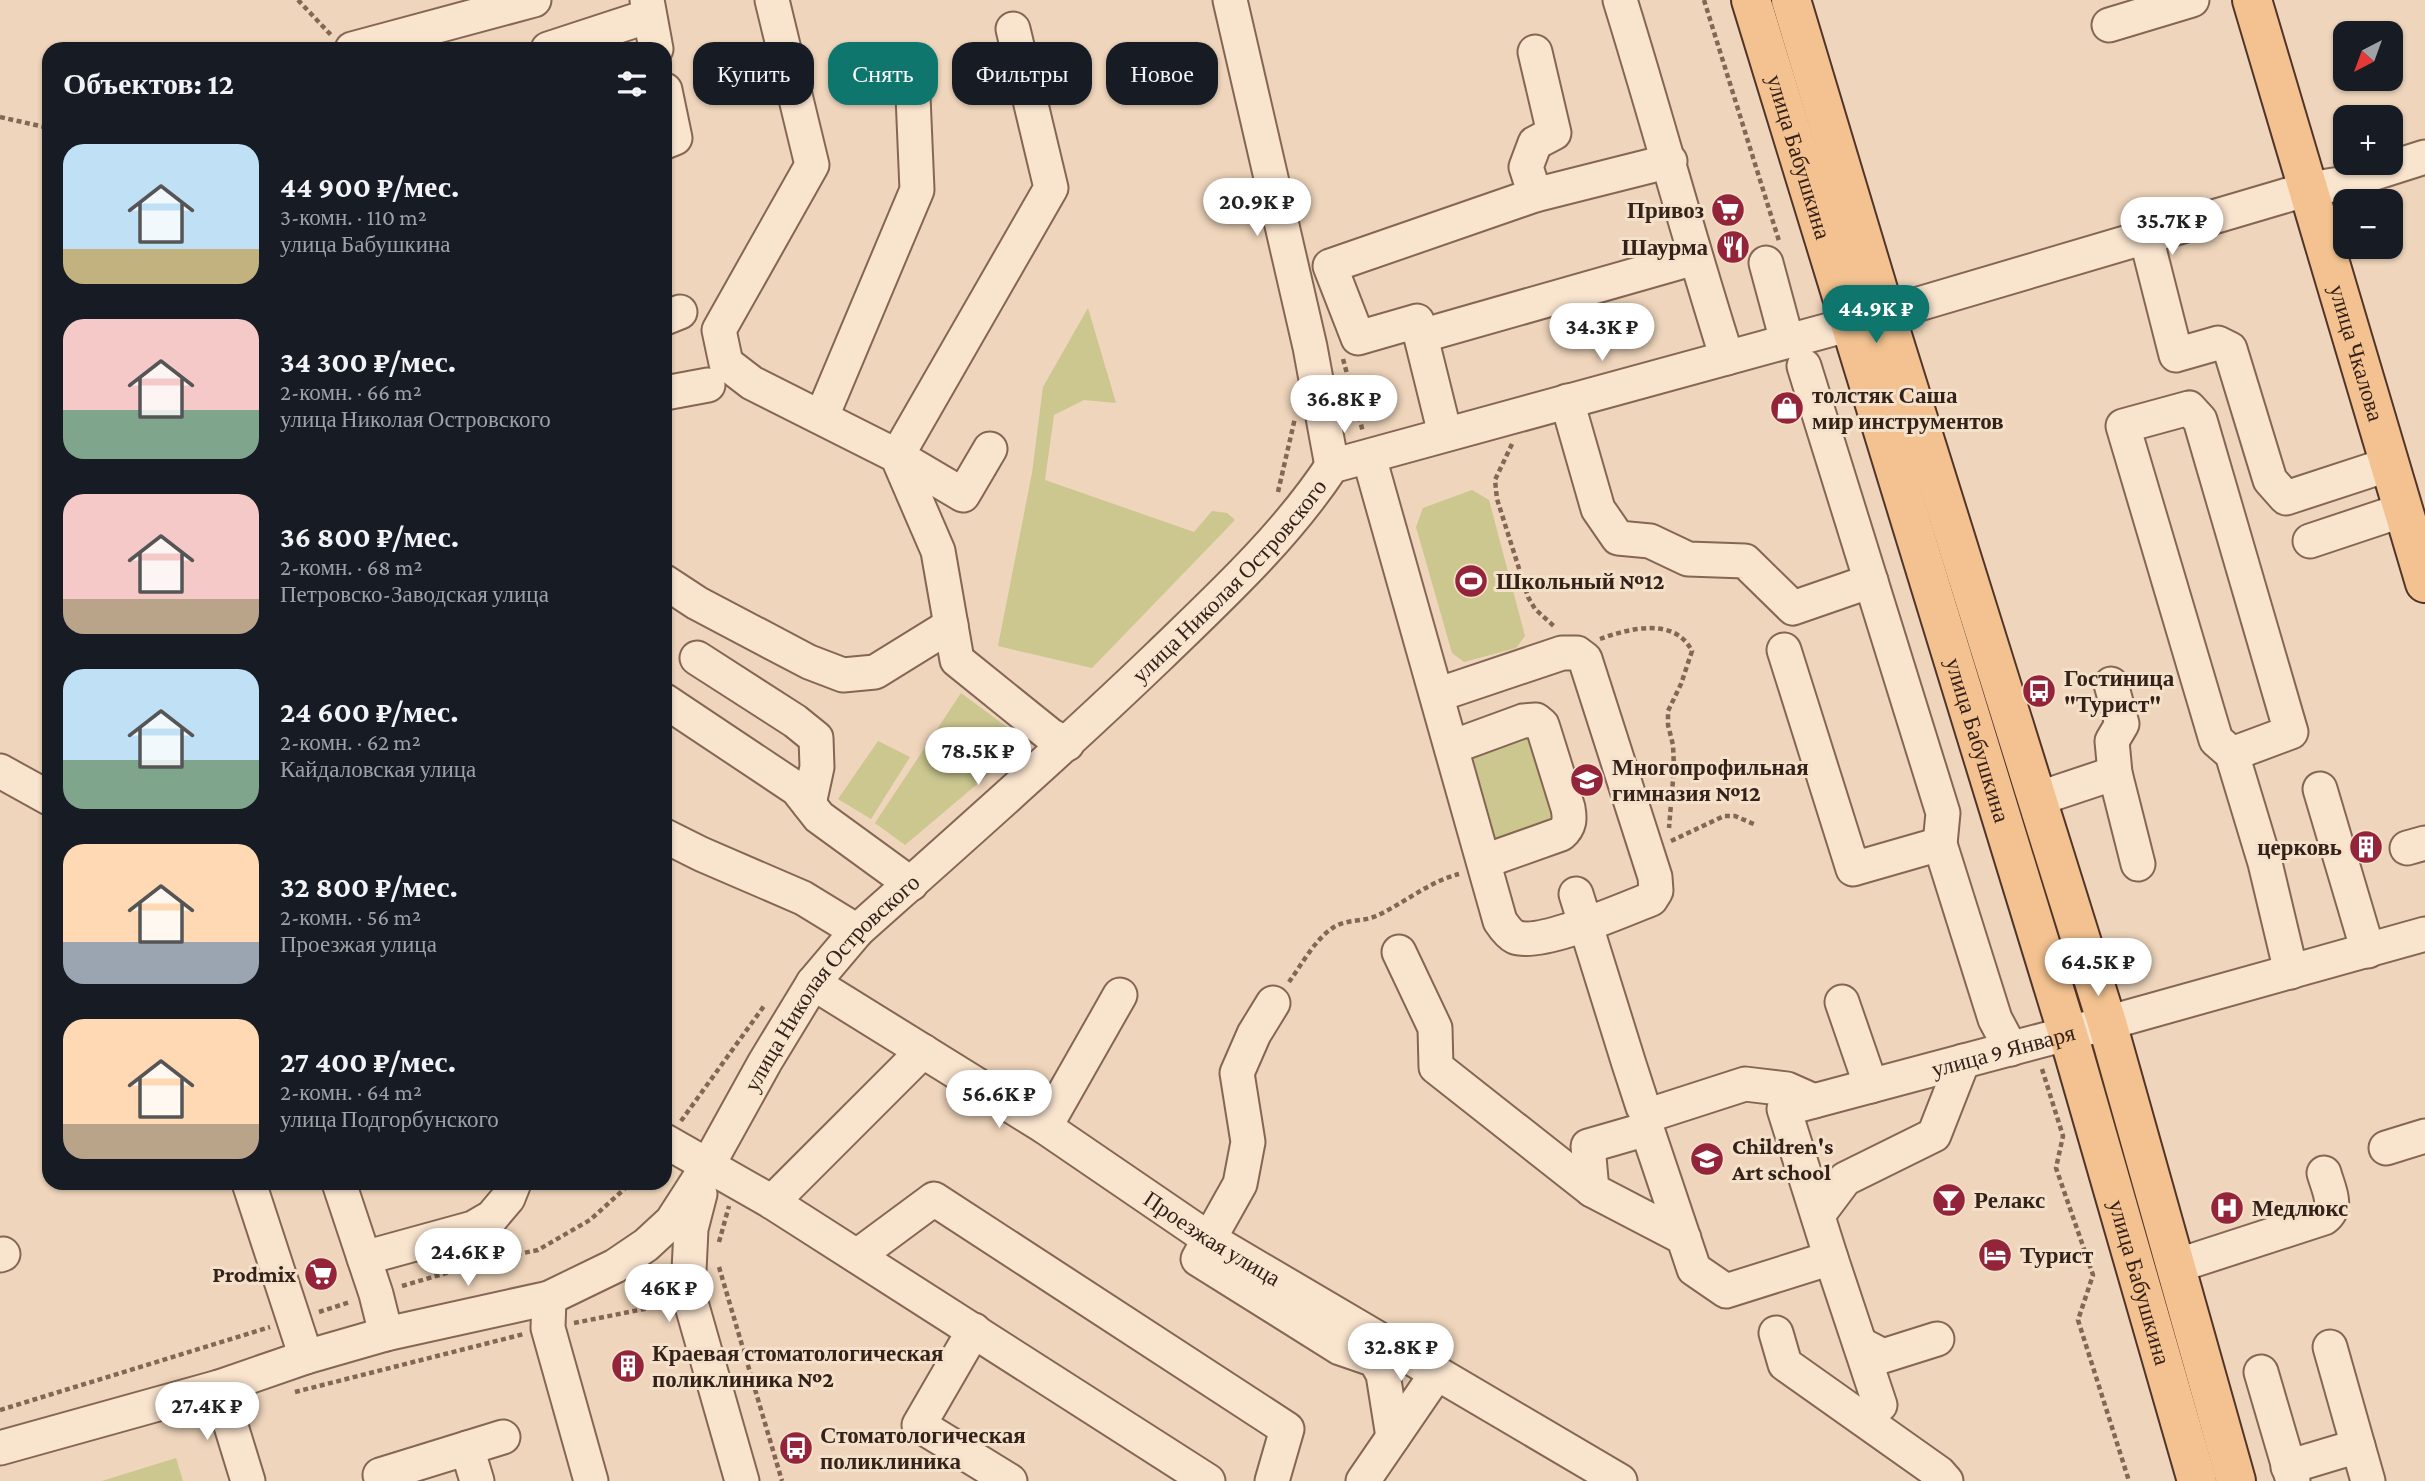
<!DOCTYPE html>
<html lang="ru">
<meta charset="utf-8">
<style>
body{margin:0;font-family:"Crimson Pro",serif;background:#242831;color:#f1f3f6;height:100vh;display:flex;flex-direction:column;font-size:26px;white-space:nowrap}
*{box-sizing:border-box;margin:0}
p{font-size:23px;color:#9ea1a6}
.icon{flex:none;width:38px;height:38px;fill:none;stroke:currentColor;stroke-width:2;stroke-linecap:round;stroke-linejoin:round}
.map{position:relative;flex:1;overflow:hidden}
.side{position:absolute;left:42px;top:42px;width:630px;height:1148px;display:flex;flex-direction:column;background:#171b24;border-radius:21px;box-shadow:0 2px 5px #0004}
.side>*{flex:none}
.top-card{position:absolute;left:693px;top:42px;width:665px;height:63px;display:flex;gap:14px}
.needle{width:46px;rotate:221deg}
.fabs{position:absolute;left:2333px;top:21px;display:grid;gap:14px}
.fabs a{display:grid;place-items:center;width:70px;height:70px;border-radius:14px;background:#171b24;box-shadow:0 2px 5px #0004;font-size:35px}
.price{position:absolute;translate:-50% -60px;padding:0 16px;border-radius:24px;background:#fff;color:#222;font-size:23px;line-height:46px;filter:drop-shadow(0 2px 4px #0008)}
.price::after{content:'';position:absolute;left:50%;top:42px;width:21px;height:16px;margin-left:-10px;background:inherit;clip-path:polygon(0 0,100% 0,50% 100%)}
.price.current{background:#0f766e;color:#fff}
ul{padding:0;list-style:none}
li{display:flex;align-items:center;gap:21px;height:175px;padding:0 21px}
li span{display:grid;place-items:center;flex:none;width:196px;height:140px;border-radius:21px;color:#555}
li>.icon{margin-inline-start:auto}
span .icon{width:84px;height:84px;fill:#fffc;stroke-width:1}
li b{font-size:30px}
h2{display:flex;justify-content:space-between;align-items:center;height:84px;padding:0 21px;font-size:30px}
.pill{padding:0 24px;border-radius:21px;background:#171b24;box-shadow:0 2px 5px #0004;font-size:24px;line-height:63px}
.pill.current{background:#0f766e;color:#fff}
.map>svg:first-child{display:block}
</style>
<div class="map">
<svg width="2425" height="1481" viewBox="0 0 2425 1481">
<rect width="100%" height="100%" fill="#eed5bb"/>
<path fill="#cbc78f" d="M1088,308L1116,403L1084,400L1054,415L1045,480L1194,532L1212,511L1227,513L1235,520L1092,668L998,646L1032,473L1043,387Z
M1472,490L1489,500L1525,636L1516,648L1464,662L1452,653L1416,527L1423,508Z
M961,693L1027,742L905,845L875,823Z
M1528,726L1563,814L1500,845L1489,836L1465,749Z
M878,741L910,757L871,819L838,799Z
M176,1458L183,1481H102Z"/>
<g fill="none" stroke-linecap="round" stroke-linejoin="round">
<g stroke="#856655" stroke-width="37">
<g id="minor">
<path d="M647,0L656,49"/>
<path d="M772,0L812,165L719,330L726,363L752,383L897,456L938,551L957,660L1050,735L1067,744"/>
<path d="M1230,0L1310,347L1332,466"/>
<path d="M1620,0C1657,119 1689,239 1727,358"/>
<path d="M2109,25L2192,0"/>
<path d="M352,49L534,0"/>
<path d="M548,49L649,16"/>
<path d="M665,90L675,138L665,142"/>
<path d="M1535,195L1526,167L1535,143L1554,133L1535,52"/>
<path d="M2146,237L2176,355L2218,343L2230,349L2270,480L2286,498L2390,464"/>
<path d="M1766,263L1787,341"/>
<path d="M665,318L680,312"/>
<path d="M1421,336L1695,258"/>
<path d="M1804,366L1943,813L1940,844"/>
<path d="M665,393L708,385"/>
<path d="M1567,401L1598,509L1618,538L1650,541L1688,559L1745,561L1793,608L1871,581"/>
<path d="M822,416L917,190L913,96"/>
<path d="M1445,434L1417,321L1358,338L1330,266L1535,195L1670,161"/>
<path d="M990,449L963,495L897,456L1051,188L1013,29"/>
<path d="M1369,457L1500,921C1504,927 1509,934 1515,937C1540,947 1625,909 1651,899L1656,891L1655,877L1585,659L1577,653H1562L1437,695"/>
<path d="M2310,541L2403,510"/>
<path d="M665,582L697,603L809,662L843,675L875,672L951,625"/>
<path d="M1784,650L1853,869L1940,844L1995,1019L2011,1049"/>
<path d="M697,658L795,721L816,738L817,767L809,804"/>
<path d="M2111,684L2122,724L2112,741L2115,773L2138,864"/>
<path d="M665,701L797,789L819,817L911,884"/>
<path d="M1452,747L1523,721L1536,720L1542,725L1544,731L1568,808C1570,819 1570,826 1561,834L1485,861"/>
<path d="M2232,754L2291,732L2200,420L2189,408L2123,426L2216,740L2232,754L2265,863L2291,972"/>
<path d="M0,771L49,798"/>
<path d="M2320,789L2368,951"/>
<path d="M2037,799L2115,773"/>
<path d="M665,836L701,854L803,898L857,931"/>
<path d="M2407,848L2425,843"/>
<path d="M1576,894L1629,1064L1643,1107L1649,1115L1745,1084L1787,1089L1814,1101"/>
<path d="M1399,952L1435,1028L1436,1067L1592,1190"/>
<path id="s1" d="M813,983L1045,1127L1209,1239L1620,1481"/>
<path d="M1842,1002L1871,1086"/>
<path d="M1273,1003L1254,1034L1237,1073L1248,1142L1240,1184L1198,1259L1340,1348L1375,1360L1383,1374L1393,1437"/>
<path d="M1045,1127L1120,995"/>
<path d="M665,1141L772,1202L1208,1481"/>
<path d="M2386,1148L2425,1136"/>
<path d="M249,1183L306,1357"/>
<path d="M339,1183L376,1294L386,1334"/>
<path d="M700,1194L691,1229L688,1292L742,1481"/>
<path d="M772,1202L923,1051"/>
<path d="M1818,1215L1845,1179L1934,1135L1963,1061"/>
<path id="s2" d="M1684,1238L1592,1190L1588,1146L1647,1129L1694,1269L1726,1291L1831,1258L1784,1109L2107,1023L2425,934"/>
<path d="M0,1255L3,1254"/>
<path d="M857,1256L934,1199L1287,1429L1272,1481"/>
<path d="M364,1258L473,1228L492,1217L508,1198L514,1183"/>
<path d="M1831,1258L1880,1405"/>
<path d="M2176,1266L2324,1218C2339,1207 2328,1188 2324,1173"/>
<path d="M549,1298L548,1328L591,1481"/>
<path d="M974,1330L919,1425L1010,1481"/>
<path d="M1776,1333L1785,1364L1939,1473L1946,1481"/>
<path d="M1860,1344L1883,1356L1937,1339"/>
<path d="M2330,1347L2358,1446"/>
<path d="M2261,1372L2293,1481"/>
<path d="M219,1387L248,1481"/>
<path id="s3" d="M0,1448L219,1387L306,1357L386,1334L549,1298L615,1266L646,1245L672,1221L708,1165L765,1062L813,983L857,931C959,840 1061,750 1160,655C1221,596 1285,537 1332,466L1851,324L2308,189L2340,184L2425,157"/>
<path d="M467,1448L477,1481"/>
<path d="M2288,1467L2358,1446L2368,1481"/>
<path d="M382,1481L380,1475L503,1437"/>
<path d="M1363,1481L1437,1373"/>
</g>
</g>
<g stroke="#52352a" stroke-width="42">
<g id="major">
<path id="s4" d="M1751,0L2074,1054L2197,1481"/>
<path d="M1791,0L1885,313L2107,1023L2236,1481"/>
<path id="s5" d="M2252,0L2425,583"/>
</g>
</g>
<path stroke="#856655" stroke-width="4.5" stroke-dasharray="5 3.5" stroke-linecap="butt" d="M298,0L331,35
M1704,0L1779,241
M0,117L49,128
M1343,359L1363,432
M1512,444L1495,480L1497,499L1528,597L1535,609L1556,628
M1278,492L1295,418
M1600,639C1630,628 1675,617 1692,651L1681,684L1668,711V725L1673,745L1674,768L1669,828
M1671,841L1724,816H1735L1756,825
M1289,982C1302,964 1315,939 1334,927C1347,919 1363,922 1376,916C1405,903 1428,882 1459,874
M2042,1069L2063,1136L2056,1168L2093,1275L2078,1320L2129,1481
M681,1121L764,1006
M719,1242L729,1206
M719,1267L782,1481
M402,1286L494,1259L538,1250L590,1220L631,1183
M319,1312L350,1302
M574,1323L649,1308L664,1302
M295,1392L524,1334
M0,1410L270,1327"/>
<use href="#minor" stroke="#f9e4ce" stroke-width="33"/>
<use href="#major" stroke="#f3c290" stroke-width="38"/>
</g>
<defs>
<g id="supermarket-disc" transform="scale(1.75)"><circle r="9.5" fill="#94243a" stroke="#f5e1ca"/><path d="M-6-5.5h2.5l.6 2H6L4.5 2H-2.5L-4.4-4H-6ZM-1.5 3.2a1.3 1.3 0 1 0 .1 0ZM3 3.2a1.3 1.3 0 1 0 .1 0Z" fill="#fff"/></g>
<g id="restaurant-disc" transform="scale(1.75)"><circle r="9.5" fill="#94243a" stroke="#f5e1ca"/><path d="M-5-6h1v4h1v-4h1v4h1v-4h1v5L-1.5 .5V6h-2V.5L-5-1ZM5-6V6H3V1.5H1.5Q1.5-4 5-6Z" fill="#fff"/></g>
<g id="shop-disc" transform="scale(1.75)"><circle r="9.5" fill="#94243a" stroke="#f5e1ca"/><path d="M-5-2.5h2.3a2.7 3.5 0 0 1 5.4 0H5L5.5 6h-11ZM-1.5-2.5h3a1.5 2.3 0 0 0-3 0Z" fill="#fff"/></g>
<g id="stadium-disc" transform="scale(1.75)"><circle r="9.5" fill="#94243a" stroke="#f5e1ca"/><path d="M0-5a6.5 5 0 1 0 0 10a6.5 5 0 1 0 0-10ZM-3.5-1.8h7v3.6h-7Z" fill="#fff"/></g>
<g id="bus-disc" transform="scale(1.75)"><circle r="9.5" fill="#94243a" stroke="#f5e1ca"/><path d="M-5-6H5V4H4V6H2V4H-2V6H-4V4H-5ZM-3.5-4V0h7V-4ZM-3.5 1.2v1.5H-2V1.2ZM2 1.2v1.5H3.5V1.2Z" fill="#fff"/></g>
<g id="school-disc" transform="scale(1.75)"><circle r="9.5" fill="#94243a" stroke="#f5e1ca"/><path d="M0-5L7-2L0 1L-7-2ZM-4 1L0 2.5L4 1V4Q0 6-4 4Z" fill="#fff"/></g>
<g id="building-disc" transform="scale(1.75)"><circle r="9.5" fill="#94243a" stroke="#f5e1ca"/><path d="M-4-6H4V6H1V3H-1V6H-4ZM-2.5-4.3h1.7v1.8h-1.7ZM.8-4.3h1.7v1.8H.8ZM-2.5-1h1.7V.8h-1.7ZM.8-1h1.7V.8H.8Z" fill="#fff"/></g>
<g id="bar-disc" transform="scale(1.75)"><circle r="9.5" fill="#94243a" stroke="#f5e1ca"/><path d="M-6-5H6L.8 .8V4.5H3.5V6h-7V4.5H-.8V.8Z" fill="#fff"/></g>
<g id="hospital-disc" transform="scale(1.75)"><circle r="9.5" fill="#94243a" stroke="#f5e1ca"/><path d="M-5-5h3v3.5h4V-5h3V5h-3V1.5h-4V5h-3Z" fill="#fff"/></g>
<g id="hotel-disc" transform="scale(1.75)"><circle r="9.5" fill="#94243a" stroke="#f5e1ca"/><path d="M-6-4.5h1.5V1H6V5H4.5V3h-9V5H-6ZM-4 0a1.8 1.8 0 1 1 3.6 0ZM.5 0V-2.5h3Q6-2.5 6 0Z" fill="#fff"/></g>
</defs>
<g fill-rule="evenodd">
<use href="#supermarket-disc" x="1728" y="210"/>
<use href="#restaurant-disc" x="1733" y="247"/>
<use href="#shop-disc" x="1787" y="408"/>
<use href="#stadium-disc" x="1471" y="581"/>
<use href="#bus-disc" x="2039" y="691"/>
<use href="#school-disc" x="1587" y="780"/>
<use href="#building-disc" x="2366" y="847"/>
<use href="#school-disc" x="1707" y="1159"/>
<use href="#bar-disc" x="1949" y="1200"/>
<use href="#hospital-disc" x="2227" y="1208"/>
<use href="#hotel-disc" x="1995" y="1255"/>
<use href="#supermarket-disc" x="321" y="1274"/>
<use href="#building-disc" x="628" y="1366"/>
<use href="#bus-disc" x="796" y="1448"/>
</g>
<g text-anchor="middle" stroke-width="6" stroke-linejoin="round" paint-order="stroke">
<g font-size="23" fill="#34221a" stroke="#f5e1ca">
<text dy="8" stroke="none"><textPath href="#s4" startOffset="164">улица Бабушкина</textPath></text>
<text dy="8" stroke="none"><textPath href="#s5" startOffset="368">улица Чкалова</textPath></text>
<text dy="8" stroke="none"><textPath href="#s3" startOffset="1572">улица Николая Островского</textPath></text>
<text dy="8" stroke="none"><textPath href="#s4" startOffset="774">улица Бабушкина</textPath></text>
<text dy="8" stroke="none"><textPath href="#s3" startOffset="1004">улица Николая Островского</textPath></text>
<text dy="8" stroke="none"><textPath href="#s2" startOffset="889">улица 9 Января</textPath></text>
<text dy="8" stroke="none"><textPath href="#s1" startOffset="474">Проезжая улица</textPath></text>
<text dy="8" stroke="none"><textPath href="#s4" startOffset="1340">улица Бабушкина</textPath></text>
</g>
<g font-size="23" font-weight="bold" fill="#34221a" stroke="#f5e1ca" text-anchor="start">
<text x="1704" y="218" text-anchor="end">Привоз</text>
<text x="1708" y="255" text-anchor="end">Шаурма</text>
<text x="1812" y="403">толстяк Саша<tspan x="1812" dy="26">мир инструментов</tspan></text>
<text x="1496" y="589">Школьный №12</text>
<text x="2064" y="686">Гостиница<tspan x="2064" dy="26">"Турист"</tspan></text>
<text x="1612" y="775">Многопрофильная<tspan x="1612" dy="26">гимназия №12</tspan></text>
<text x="2342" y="855" text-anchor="end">церковь</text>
<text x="1732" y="1154">Children's<tspan x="1732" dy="26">Art school</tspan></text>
<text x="1974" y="1208">Релакс</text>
<text x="2252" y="1216">Медлюкс</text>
<text x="2020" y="1263">Турист</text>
<text x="296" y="1282" text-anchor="end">Prodmix</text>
<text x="652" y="1361">Краевая стоматологическая<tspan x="652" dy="26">поликлиника №2</tspan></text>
<text x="820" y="1443">Стоматологическая<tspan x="820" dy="26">поликлиника</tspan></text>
</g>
</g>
</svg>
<div class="fabs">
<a><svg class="needle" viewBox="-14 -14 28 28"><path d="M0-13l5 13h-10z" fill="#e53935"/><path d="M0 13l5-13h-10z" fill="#9ea1a6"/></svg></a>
<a>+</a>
<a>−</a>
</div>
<b class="price" style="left:1257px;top:238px">20.9K ₽</b>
<b class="price" style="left:2172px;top:257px">35.7K ₽</b>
<b class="price current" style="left:1876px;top:345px">44.9K ₽</b>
<b class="price" style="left:1602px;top:363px">34.3K ₽</b>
<b class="price" style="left:1344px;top:435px">36.8K ₽</b>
<b class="price" style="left:978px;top:787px">78.5K ₽</b>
<b class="price" style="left:2098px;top:998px">64.5K ₽</b>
<b class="price" style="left:999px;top:1130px">56.6K ₽</b>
<b class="price" style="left:468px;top:1288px">24.6K ₽</b>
<b class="price" style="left:669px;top:1324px">46K ₽</b>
<b class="price" style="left:1401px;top:1383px">32.8K ₽</b>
<b class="price" style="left:207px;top:1442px">27.4K ₽</b>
<div class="top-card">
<a class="pill">Купить</a>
<a class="pill current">Снять</a>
<a class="pill">Фильтры</a>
<a class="pill">Новое</a>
</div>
<section class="side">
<h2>Объектов: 12<svg class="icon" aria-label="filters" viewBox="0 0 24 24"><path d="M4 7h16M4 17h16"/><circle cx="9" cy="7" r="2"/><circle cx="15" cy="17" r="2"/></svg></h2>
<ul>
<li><span style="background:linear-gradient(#bfe0f5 75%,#c2b280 0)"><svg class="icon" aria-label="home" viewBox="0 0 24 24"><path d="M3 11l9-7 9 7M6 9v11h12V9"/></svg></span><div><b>44 900 ₽/мес.</b><p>3-комн. · 110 m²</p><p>улица Бабушкина</p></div></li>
<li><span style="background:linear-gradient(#f6c9c9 65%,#7fa58c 0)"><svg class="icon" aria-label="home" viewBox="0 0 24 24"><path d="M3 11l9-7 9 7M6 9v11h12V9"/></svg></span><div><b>34 300 ₽/мес.</b><p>2-комн. · 66 m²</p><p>улица Николая Островского</p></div></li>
<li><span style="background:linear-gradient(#f6c9c9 75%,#b9a48a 0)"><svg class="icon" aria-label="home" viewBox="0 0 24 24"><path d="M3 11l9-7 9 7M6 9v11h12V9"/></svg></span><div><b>36 800 ₽/мес.</b><p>2-комн. · 68 m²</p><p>Петровско-Заводская улица</p></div></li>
<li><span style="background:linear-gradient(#bfe0f5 65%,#7fa58c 0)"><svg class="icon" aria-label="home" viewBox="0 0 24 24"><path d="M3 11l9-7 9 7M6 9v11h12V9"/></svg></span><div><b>24 600 ₽/мес.</b><p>2-комн. · 62 m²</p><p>Кайдаловская улица</p></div></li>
<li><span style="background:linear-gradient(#ffd9b3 70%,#9aa5b1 0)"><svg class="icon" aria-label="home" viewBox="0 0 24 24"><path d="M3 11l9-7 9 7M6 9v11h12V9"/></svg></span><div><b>32 800 ₽/мес.</b><p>2-комн. · 56 m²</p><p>Проезжая улица</p></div></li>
<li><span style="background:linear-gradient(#ffd9b3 75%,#b9a48a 0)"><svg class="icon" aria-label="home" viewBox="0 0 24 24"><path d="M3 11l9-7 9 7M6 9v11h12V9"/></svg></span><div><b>27 400 ₽/мес.</b><p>2-комн. · 64 m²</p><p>улица Подгорбунского</p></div></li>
</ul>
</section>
</div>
